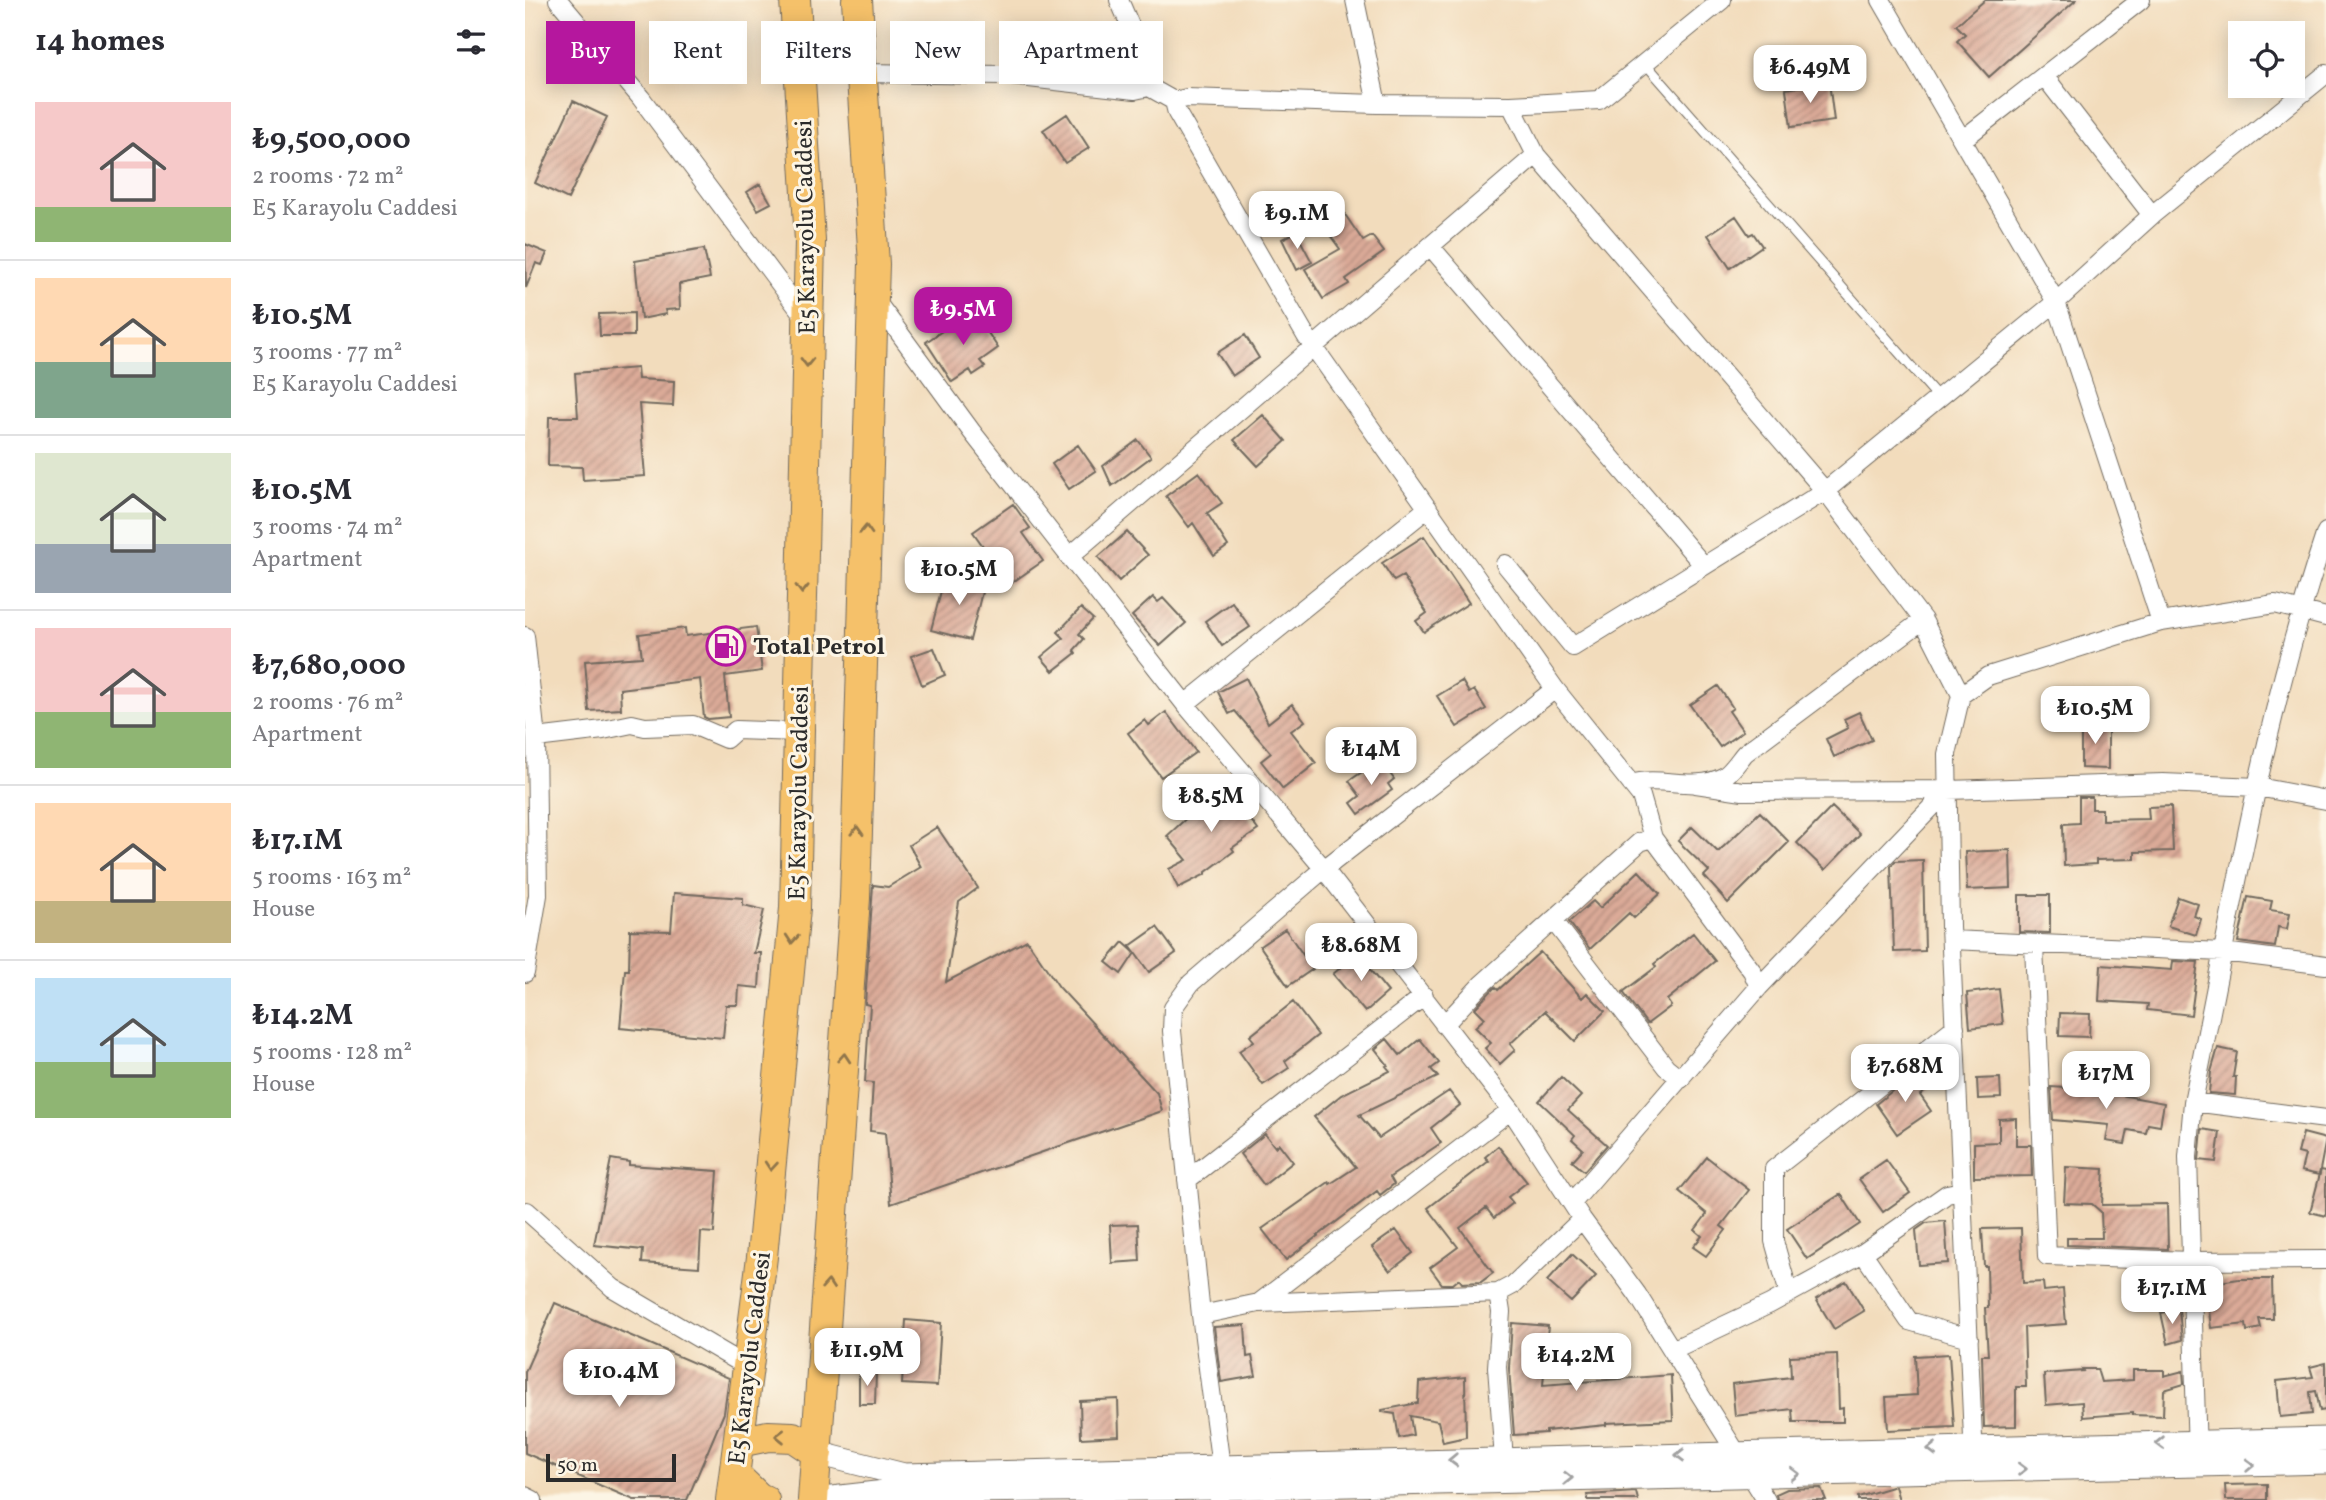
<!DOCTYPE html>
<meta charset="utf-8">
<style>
body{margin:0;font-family:Vollkorn,serif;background:#f7f7f7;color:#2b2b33;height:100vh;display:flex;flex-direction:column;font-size:26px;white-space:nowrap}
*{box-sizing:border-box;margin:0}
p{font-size:23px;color:#7c7c81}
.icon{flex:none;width:38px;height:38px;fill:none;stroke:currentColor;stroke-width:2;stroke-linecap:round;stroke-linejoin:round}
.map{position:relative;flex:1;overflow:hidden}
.details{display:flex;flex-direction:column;background:#fff;width:525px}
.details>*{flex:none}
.hud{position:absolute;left:21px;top:21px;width:665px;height:63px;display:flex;gap:14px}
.tools{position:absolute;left:1703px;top:21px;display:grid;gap:14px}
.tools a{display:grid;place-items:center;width:77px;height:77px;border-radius:0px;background:#fff;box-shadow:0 4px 18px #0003;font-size:35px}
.scale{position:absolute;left:21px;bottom:18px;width:130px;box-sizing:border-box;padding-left:7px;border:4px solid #2b2b2b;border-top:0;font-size:19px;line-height:24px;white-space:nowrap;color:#2b2b2b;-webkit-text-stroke:5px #fcf5e5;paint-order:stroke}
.price{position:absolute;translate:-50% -60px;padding:0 16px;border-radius:14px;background:#fff;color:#222;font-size:23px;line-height:46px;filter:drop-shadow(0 2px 4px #0008)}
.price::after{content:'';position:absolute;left:50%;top:42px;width:21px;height:16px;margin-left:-10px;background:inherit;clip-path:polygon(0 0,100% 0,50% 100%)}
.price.current{background:#b5179e;color:#fff}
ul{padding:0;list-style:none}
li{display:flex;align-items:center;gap:21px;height:175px;padding:0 35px}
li+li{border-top:2px solid #e1e1e2}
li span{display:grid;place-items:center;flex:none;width:196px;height:140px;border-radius:0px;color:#555}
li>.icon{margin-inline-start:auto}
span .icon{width:84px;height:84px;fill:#fffc;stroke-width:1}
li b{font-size:30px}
h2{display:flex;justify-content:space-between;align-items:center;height:84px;padding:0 35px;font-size:30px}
.chip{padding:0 24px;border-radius:0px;background:#fff;box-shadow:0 4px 18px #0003;font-size:24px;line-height:63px}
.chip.current{background:#b5179e;color:#fff}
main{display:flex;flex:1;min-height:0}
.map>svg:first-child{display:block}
</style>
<main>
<section class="details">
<h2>14 homes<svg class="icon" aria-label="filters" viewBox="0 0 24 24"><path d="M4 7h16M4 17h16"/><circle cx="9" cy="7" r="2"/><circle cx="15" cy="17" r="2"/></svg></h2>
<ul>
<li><span style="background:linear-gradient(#f6c9c9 75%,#8fb573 0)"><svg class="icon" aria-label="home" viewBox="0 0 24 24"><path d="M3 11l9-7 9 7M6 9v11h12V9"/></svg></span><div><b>₺9,500,000</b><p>2 rooms · 72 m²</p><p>E5 Karayolu Caddesi</p></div></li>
<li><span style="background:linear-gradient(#ffd9b3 60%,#7fa58c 0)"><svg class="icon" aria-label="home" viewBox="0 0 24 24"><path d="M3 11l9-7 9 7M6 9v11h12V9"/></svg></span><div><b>₺10.5M</b><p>3 rooms · 77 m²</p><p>E5 Karayolu Caddesi</p></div></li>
<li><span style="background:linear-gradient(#dfe7d0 65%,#9aa5b1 0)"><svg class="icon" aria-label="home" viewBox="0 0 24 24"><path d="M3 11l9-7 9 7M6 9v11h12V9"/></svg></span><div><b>₺10.5M</b><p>3 rooms · 74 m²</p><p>Apartment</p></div></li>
<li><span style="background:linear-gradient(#f6c9c9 60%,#8fb573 0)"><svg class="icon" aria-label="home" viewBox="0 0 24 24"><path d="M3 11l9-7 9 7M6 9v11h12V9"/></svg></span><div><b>₺7,680,000</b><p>2 rooms · 76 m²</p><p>Apartment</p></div></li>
<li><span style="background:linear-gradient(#ffd9b3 70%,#c2b280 0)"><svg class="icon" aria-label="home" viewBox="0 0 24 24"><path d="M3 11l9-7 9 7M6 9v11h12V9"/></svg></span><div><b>₺17.1M</b><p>5 rooms · 163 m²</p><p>House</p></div></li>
<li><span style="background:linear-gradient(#bfe0f5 60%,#8fb573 0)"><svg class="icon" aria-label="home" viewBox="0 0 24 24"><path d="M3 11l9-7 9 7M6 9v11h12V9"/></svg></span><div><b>₺14.2M</b><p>5 rooms · 128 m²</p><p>House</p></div></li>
</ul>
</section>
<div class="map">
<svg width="1801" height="1500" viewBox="0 0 1801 1500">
<defs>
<pattern id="building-hatch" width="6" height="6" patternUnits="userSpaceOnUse" patternTransform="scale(1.75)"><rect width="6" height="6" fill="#dbaa98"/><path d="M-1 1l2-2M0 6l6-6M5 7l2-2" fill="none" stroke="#b28b7c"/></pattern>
</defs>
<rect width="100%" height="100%" fill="#fcf5e5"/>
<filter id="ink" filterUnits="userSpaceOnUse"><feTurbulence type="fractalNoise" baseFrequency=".0143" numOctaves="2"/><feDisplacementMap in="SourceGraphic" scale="14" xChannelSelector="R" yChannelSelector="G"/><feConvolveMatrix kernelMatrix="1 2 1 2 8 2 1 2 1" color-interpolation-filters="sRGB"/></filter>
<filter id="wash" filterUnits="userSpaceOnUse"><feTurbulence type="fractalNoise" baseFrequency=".00686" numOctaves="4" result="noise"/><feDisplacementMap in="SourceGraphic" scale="28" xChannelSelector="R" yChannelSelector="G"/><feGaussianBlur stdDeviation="1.57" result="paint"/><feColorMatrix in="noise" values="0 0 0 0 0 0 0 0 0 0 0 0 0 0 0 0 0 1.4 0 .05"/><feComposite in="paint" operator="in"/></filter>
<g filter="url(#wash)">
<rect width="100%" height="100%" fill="#f2dcbc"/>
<g id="blocks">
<path fill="url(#building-hatch)" d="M1460,0H1551L1464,77L1432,41L1440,34L1431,25Z
M1304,82L1309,121L1266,127L1261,89Z
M48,101L82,117L43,199L10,183Z
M542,114L564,148L540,163L518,130Z
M235,184L246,203L233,210L222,192Z
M819,213L838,241L847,236L859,252L821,279L824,284L798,299L780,269L815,249L799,227Z
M1211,216L1224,235L1228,233L1237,246L1205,268L1183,235Z
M771,232L787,262L772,270L757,239Z
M0,244L22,253L17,265L11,263L1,288Z
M179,249L185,278L154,284L155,309L140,310L141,314L116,319L110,261Z
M448,310L473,348L455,361L460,367L448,375L445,370L427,382L401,342Z
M109,313V336H75L74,314Z
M720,335L734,358L707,376L692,353Z
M112,368L113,379L149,381L148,406L114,404L120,476L58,480L57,467L23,466L24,417H53L50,373Z
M738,415L761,441L733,466L709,440Z
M613,440L626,457L587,486L578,466Z
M553,445L571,471L544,489L527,464Z
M674,472L697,503L682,513L703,546L689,556L668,523L664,527L641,496Z
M488,504L505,528L498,533L518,561L485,584L448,532Z
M602,532L623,555L594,581L573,557Z
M899,536L944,603L899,632L891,621L902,613L878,576L869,581L857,563Z
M432,573L460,580L445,640L406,630L417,587L428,590Z
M628,597L633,602L638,598L661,623L635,646L607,616Z
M707,602L725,627L697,646L680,621Z
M556,608L568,619L554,634L559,639L549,650L551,653L528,671L516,657L539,638L533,632Z
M231,627L237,671L200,676L204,717L183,719L179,717L175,679L95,689L96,709L64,711L60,661L117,657L114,634L160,628L161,636Z
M409,648L420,675L397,685L386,656Z
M721,678L743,723L767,704L780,721L766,731L791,763L758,789L736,761L746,753L710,711L704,714L693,692Z
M937,681L944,693L949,690L961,709L932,727L912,696Z
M1193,686L1208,708L1204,711L1218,731L1195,747L1165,705Z
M641,712L671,752L636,777L603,733L620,720L624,725Z
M1334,712L1347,740L1309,757L1301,739L1323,728L1319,719Z
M1556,724H1583V769L1556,768Z
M850,763L856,770L860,767L869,779L863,784L867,790L834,814L826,803L835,796L824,781Z
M704,779L721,799L715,805L733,830L707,848L709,851L681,872V874L653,888L644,869L662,860L642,836Z
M1554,797H1567V809H1577V820L1624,819L1623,807L1646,806L1648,851L1610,852V859L1571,860V864L1539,866L1538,824L1554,823Z
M1307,807L1335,834L1300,870L1272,843Z
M1235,812L1264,842L1203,903L1179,876L1184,871L1153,841L1167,827L1193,852Z
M412,827L453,888L434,902L421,982L502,940L534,987L632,1093L637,1111L366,1204L360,1133L345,1131L348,1083L340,1082L345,1005L340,1004L348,885L363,887L396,867L384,845Z
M1485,850L1486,888L1442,890L1440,852Z
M1398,860L1400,951L1369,952L1366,866L1370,861Z
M1114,871L1135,894L1109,918L1104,913L1065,949L1044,922L1068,901L1075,908Z
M149,893L218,898V905L239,910L229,953H236L234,988L214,986L213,1005H201L198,1038L95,1028L100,970H104L105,930L146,931Z
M1494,895H1525V933L1494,932Z
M1653,897L1673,904L1669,916L1676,919L1671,935L1643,926Z
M1723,897L1747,901L1745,910L1765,913L1762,929L1753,927L1750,947L1713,942Z
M632,927L651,953L624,972L605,946Z
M760,929L788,969L763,986L735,946Z
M1168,933L1190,961L1142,1000L1146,1006L1122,1024L1098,992L1131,967L1129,964Z
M598,942L610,953L596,974L581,962Z
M1015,952L1057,998L1062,993L1080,1011L1050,1041L1020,1011L985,1044L990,1050L975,1064L960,1048L966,1043L950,1027L960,1018L950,1008L970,987L973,990Z
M832,954L863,992L840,1012L808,974Z
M1648,961L1673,962L1666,1015L1622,1010L1623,1004L1574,1001L1576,965L1647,970Z
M1474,989L1478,1024L1445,1028L1442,993Z
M768,1002L793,1035L760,1061L764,1068L738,1085L714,1051L729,1041L725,1036Z
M1535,1013L1565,1014L1564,1037L1534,1036Z
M862,1039L875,1055L895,1039L914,1063L906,1069L913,1077L834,1115L854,1138L924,1091L935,1105L906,1128L916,1143L865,1177L869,1184L855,1195L852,1191L761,1260L737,1229L804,1182L805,1184L831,1167L789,1117L816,1095L865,1071L861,1066L863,1065L850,1049Z
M1693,1048L1712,1052L1708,1077H1711L1710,1095L1684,1093L1686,1072Z
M1392,1071L1404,1089L1395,1095L1406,1111L1372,1134L1351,1104Z
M1036,1077L1056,1096L1043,1110L1082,1145L1059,1171L1047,1161L1058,1149L1047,1139L1050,1135L1014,1101Z
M1475,1078L1476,1098L1453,1099L1452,1079Z
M1526,1087L1569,1090L1639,1103L1635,1126L1623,1124L1621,1133L1603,1130L1600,1144L1581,1141L1584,1125L1528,1120Z
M1491,1118V1145H1506L1507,1176L1449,1177V1143L1474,1142V1119Z
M1677,1129L1695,1132L1691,1162L1674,1160Z
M1778,1133L1801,1139L1794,1175L1776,1171L1780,1155L1773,1153Z
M740,1134L750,1147L754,1144L768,1162L739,1185L715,1154Z
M973,1146L1002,1182L983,1197L988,1203L969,1218L961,1208L935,1228L968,1273L956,1282L937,1283L934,1279L928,1284H917L905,1268L933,1247L903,1208L964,1161L960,1157Z
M1182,1157L1224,1190L1196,1226L1201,1230L1181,1256L1168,1247L1177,1236L1170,1230L1182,1214L1154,1191Z
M86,1159L104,1162V1165L193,1171L189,1233L176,1232L174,1267L117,1263L118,1250L69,1245Z
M1361,1160L1385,1193L1358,1212L1334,1179Z
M1541,1167L1579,1169L1577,1205L1642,1204L1643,1249L1542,1245V1238H1577L1576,1212L1567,1204L1539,1203Z
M1796,1170L1801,1171V1216L1785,1212Z
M1316,1194L1335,1224L1282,1259L1262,1229Z
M1420,1221L1423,1263L1394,1265L1391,1230L1401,1223Z
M613,1224L615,1261L587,1263L585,1225Z
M1496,1228L1498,1283L1518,1282L1519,1291L1538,1289L1541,1324L1499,1327L1501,1387H1491V1426L1459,1427L1457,1355H1463L1460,1308H1463L1462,1266H1459L1457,1229Z
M871,1230L888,1253L865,1271L847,1247Z
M1047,1254L1071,1276L1046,1302L1022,1281Z
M1747,1279L1748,1319H1734L1736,1328L1722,1331L1721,1324L1686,1328L1681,1284L1714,1279Z
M1321,1281L1339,1311L1309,1329L1291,1299Z
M30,1303L204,1378L199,1413L162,1500H109L0,1453V1372Z
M1654,1309L1657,1340L1643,1344L1636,1313Z
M381,1320L416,1323L412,1386L377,1384Z
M987,1323L1023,1326L1018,1385L1146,1375L1148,1420L1081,1423V1425L1021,1431V1433L989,1435L984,1368Z
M720,1325L722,1357L727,1356L731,1376L696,1382L689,1327Z
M1312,1354L1314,1409L1318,1408V1422H1268L1267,1409L1210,1416L1207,1384L1266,1377L1265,1356Z
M1424,1354L1429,1427L1363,1430L1361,1397L1392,1395L1390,1356Z
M1801,1363V1410L1795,1411L1791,1391L1785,1392L1787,1414L1755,1417L1752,1381L1788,1377L1785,1367Z
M1557,1369H1572L1576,1382L1608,1380V1370H1639V1376L1658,1371L1659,1384L1639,1390L1638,1416L1607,1415V1413L1558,1417L1557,1402L1521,1405L1519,1374L1558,1371Z
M334,1373H351L350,1404H334Z
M940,1377L941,1437L918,1442L913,1421L885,1416L888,1435L874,1438L870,1414L857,1412V1410L893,1403L894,1382Z
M593,1399L594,1436L556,1438L555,1401Z
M1742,1484V1500H1701L1700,1485Z
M1370,1486L1374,1500H1333V1497Z
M1296,1488L1301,1500H1252L1251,1494L1262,1489Z
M1111,1492L1113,1500H1063L1062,1495Z"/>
</g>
</g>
<g filter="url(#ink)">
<use href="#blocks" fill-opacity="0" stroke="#71695e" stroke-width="2"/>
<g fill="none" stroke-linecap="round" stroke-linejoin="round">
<g stroke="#71695e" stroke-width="11">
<path id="service" d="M1120,63L1414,398"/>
</g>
<g stroke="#71695e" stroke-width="20">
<path id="minor" d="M33,0L116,98L282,320
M594,0L617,53L624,87
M830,0L852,104
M1356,0L1531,302L1636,622
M337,73L478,75L610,90L624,87L649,101L662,98L852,104L986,105L1074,100L1197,0
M1520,77L1627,215
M649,101L652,113L781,336L1030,689L1116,796L1128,838
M986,105L1011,155L1300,491L1398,620L1436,695
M1437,140L1616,0
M905,246L1179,566
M348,297L447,432L660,704L799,869L986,1110L1057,1219L1112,1294L1241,1500
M544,557L1011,155
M980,564L1048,647L1300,491L1531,302L1627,215L1801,74
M0,636L11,738L13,895L0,973
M660,704L903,508
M11,738L78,730L107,724L120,727L168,725L201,739L211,730L274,732
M1106,784C1136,775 1169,792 1198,777C1206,773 1214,760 1220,753L1398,620
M1171,784L1218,791L1423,790L1638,783L1733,787L1801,800
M1028,920L1141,1067L1156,1079
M1426,940L1698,952L1801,965
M1509,945L1522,1256L1666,1261L1801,1260
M919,1025L956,985L1115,842L1128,838L1227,971L1234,987
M1668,1102C1707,911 1739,717 1801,532
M662,1180L899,996
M1437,1191L1422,1194L1338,1253L1384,1321L1444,1338
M1047,1203L1234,987L1423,790
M2,1211L88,1288L223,1367
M973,1293L976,1312L972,1367L980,1473
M1264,1294L1249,1241V1169L1430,1027
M734,1303L986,1110
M676,1315L734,1303L973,1293L988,1285L1057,1219
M1147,1350L1245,1304L1338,1253
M1672,1454L1663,1157L1668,1102L1801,1119
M1449,1460L1425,926L1422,754L1436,695L1463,676L1636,622L1750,604L1801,617
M0,1496L8,1500
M694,1500L696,1467L676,1315L647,1031L648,1008L666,983L799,869L1030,689"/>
</g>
<g stroke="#71695e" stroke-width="25">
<path id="tertiary" d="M292,1453L379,1475L1801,1439
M289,1500L360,1492L696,1488L1801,1462"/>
</g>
<g stroke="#71695e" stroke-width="32">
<path id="trunk" d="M214,1442L243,1436L268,1437L292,1453
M210,1475L234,1498L239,1500
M206,1500L237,1257L270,908L285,241L270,0
M288,1500L330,898L348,297L349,264L332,0"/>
</g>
<use href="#service" stroke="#fff" stroke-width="9"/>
<use href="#minor" stroke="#fff" stroke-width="18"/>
<use href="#tertiary" stroke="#fff" stroke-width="23"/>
<use href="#trunk" stroke="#f5c16b" stroke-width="30"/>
</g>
<defs><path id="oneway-chevron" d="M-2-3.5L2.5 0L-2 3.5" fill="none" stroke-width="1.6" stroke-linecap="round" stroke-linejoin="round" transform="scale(1.75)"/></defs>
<g stroke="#90764b">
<use href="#oneway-chevron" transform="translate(282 362) rotate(91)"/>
<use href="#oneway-chevron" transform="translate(341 530) rotate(-88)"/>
<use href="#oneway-chevron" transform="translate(277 589) rotate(91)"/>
<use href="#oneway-chevron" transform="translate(332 831) rotate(-88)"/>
<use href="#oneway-chevron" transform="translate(267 939) rotate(95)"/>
<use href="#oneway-chevron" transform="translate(319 1058) rotate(-86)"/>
<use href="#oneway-chevron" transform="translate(246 1166) rotate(95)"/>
<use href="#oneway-chevron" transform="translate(303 1285) rotate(-86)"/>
<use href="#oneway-chevron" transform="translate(255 1436) rotate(-179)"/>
</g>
<g stroke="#a0a0a0">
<use href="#oneway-chevron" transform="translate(1635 1443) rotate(179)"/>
<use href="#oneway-chevron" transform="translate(1407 1449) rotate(179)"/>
<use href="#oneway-chevron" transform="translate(1155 1455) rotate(179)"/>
<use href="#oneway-chevron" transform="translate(928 1460) rotate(178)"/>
<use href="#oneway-chevron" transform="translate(1725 1465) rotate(-2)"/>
<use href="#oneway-chevron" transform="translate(1497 1469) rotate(-1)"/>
<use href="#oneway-chevron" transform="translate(1270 1474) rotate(-1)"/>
<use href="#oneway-chevron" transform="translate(1043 1478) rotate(-1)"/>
</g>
</g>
<defs>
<g id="fuel-ring" transform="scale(2.0125)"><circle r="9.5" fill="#fcf5e5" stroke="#b5179e" stroke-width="1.5"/><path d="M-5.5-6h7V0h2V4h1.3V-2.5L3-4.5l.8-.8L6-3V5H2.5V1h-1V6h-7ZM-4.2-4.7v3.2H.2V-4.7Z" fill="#b5179e"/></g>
</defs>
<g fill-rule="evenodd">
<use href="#fuel-ring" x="201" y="646"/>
</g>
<g text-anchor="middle" stroke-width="6" stroke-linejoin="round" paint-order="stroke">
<g font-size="24" fill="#2b2b2b" stroke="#fcf5e5">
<text transform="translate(280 227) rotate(-91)" y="8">E5 Karayolu Caddesi</text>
<text transform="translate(273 793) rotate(-89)" y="8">E5 Karayolu Caddesi</text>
<text transform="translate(224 1358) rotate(-83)" y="8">E5 Karayolu Caddesi</text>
</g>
<g font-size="24" font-weight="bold" fill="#2b2b2b" stroke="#fcf5e5" text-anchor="start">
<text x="228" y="654">Total Petrol</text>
</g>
</g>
</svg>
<div class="tools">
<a><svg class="icon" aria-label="locate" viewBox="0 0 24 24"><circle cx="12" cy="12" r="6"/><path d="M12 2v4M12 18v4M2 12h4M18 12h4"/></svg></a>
</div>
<div class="scale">50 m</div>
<b class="price" style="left:1285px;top:105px">₺6.49M</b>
<b class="price" style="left:772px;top:251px">₺9.1M</b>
<b class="price current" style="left:438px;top:347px">₺9.5M</b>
<b class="price" style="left:434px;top:607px">₺10.5M</b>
<b class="price" style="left:1570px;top:746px">₺10.5M</b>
<b class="price" style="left:846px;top:787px">₺14M</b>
<b class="price" style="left:686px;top:834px">₺8.5M</b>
<b class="price" style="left:836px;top:983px">₺8.68M</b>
<b class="price" style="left:1380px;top:1104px">₺7.68M</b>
<b class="price" style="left:1581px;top:1111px">₺17M</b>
<b class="price" style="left:1647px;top:1326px">₺17.1M</b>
<b class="price" style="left:342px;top:1388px">₺11.9M</b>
<b class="price" style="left:1051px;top:1393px">₺14.2M</b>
<b class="price" style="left:94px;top:1409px">₺10.4M</b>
<div class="hud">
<a class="chip current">Buy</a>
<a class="chip">Rent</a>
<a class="chip">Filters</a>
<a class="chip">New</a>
<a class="chip">Apartment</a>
</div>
</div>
</main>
